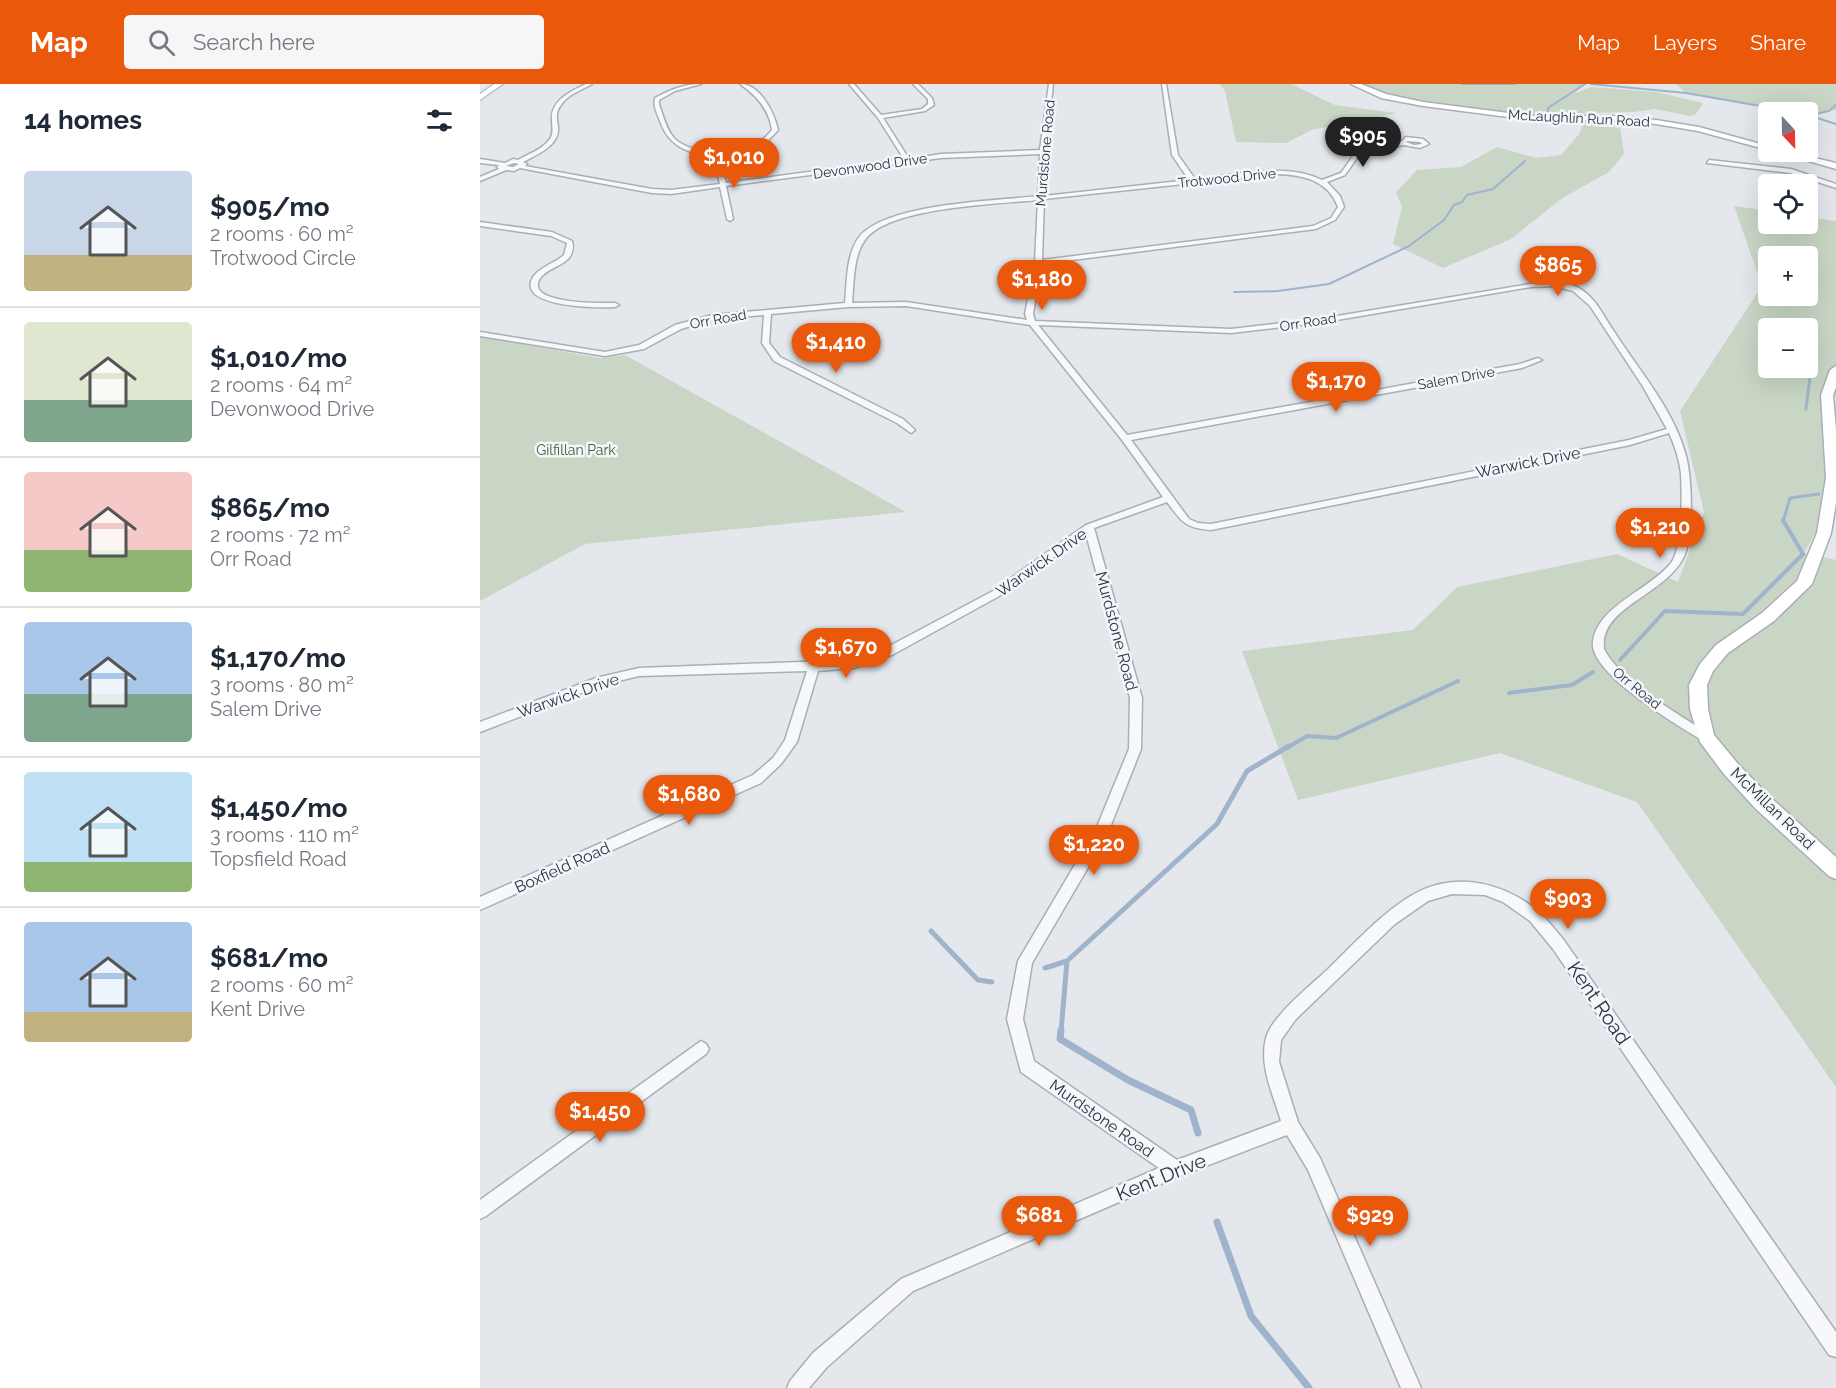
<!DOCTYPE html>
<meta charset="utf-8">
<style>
body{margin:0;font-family:Raleway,sans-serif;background:#f6f6f7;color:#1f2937;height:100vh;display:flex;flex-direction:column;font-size:22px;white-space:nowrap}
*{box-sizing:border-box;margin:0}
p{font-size:20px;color:#747a83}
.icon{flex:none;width:33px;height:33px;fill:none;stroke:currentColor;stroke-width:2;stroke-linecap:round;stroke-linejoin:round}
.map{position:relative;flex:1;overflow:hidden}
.details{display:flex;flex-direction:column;background:#fff;width:480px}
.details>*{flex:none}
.needle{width:39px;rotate:158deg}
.tools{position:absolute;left:1278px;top:18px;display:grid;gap:12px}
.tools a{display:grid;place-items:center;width:60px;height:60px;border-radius:6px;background:#fff;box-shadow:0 6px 24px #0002;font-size:30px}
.price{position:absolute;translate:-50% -51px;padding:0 14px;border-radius:21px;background:#ea580c;color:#fff;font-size:20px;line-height:39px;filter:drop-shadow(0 2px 3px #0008)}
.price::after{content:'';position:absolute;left:50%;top:36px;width:18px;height:14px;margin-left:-9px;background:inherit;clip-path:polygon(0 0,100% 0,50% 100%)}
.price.active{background:#222;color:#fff}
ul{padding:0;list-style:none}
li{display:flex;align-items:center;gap:18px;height:150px;padding:0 24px}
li+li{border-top:2px solid #e0e1e3}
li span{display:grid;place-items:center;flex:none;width:168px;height:120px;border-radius:6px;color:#555}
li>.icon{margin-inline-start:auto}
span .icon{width:72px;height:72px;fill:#fffc;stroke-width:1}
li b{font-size:26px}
h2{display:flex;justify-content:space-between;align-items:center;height:72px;padding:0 24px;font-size:26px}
header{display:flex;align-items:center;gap:36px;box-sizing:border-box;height:84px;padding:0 30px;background:#ea580c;color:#fff}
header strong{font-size:28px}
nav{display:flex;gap:33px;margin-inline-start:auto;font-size:21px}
.search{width:420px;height:54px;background:#f6f6f7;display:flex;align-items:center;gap:15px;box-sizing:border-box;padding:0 21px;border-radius:6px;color:#747a83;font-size:22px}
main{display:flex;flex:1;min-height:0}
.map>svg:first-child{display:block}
</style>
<header>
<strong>Map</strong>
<div class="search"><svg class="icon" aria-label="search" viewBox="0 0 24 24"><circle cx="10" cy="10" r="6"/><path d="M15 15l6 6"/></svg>Search here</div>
<nav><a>Map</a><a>Layers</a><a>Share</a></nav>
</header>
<main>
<section class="details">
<h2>14 homes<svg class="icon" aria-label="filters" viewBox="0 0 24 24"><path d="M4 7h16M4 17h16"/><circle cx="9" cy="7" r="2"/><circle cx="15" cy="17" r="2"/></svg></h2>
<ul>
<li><span style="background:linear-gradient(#c9d6e8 70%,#c2b280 0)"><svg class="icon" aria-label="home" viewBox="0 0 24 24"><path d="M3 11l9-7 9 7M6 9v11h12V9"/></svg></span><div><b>$905/mo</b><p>2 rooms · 60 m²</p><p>Trotwood Circle</p></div></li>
<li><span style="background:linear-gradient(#dfe7d0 65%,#7fa58c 0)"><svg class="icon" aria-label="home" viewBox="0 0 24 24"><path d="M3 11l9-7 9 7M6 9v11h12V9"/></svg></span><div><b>$1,010/mo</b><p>2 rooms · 64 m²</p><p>Devonwood Drive</p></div></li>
<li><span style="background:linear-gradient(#f6c9c9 65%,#8fb573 0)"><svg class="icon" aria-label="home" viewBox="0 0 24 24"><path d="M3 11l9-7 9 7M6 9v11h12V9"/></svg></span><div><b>$865/mo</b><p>2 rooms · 72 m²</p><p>Orr Road</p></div></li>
<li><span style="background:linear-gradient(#a9c7e8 60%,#7fa58c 0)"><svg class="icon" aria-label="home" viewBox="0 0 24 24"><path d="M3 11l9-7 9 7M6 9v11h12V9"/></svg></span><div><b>$1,170/mo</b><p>3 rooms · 80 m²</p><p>Salem Drive</p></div></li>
<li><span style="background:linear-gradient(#bfe0f5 75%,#8fb573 0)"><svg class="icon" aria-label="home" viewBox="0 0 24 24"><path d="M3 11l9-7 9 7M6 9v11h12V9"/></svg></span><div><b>$1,450/mo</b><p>3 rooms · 110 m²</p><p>Topsfield Road</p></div></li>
<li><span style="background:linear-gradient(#a9c7e8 75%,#c2b280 0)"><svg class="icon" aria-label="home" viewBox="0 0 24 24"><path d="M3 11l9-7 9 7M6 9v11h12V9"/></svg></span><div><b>$681/mo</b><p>2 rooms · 60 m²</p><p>Kent Drive</p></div></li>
</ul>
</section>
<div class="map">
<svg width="1356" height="1304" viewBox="0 0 1356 1304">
<rect width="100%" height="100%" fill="#e4e7ec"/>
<path fill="#c9d6c5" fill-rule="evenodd" d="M740,0H811L855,21L917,29L831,46L807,59L756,58L745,7Z
M880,0H1105L1094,10L1111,3L1176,8L1223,19L1215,31L1210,32L1175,25L1154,28L1105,29L1077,33L1073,28L1066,33L1045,32L910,12Z
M1196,0H1356V26L1329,31L1328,28H1314L1206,9Z
M1103,38L1140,42L1144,70L1129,88L1081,115L1031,155L963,184L913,160L922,123L916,108L937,86L981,83L1017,63L1056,74L1081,71L1100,49Z
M1254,122L1288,127V140H1328V133L1356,137V313L1348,311V427L1324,469L1356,476V1003L1157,718L1020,669L818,716L762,567L933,546L977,503L1137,470L1198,498L1224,428L1200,327L1282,202ZM1288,172H1328V212H1288ZM1288,244H1328V284H1288Z
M0,252L119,274L145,271L426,428L105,460L0,517Z"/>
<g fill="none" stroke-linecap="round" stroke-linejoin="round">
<path stroke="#9fb4cc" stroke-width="2" d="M982,0H1035
M1111,0L1206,9L1315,28
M1068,28V24L1105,0
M1328,31L1356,40
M1331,31L1349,27L1356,21
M754,208L798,207L849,200L929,162L964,136L974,121L982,118L987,111L1013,105L1045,77"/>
<path stroke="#9fb4cc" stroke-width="3" d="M1326,325L1330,292
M1303,438L1310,414L1339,410"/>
<path stroke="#9fb4cc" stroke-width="4" d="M1140,576L1185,527L1263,530L1323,470L1303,436
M1029,609L1092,601L1113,588
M807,664L827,652L856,654L978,597"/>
<path stroke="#9fb4cc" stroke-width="5" d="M451,847L498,896L512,898
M565,884L587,877
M581,948L587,877L737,740L767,687L809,662"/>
<path stroke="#9fb4cc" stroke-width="7" d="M581,946L580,955L648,996L711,1026L718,1049
M737,1138L771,1232L829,1304"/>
<g stroke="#a9aeb7" stroke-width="3">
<path id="street" d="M106,0H112C102,6 88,10 81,21C75,28 77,35 78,43C80,62 56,71 43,78L47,80L45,82L172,105L191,106L240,100L238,91L251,72C220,73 191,69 180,37C177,29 173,22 175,14C190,6 204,0 221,0L195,7L179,16V20C183,31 186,45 194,54C209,70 252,72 271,64C279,60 286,53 292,46C289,25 276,11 260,0C280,0 294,28 298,46C286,60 274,68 256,71L244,91L246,99L424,75L398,34L369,0H374L401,31L442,25L448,20V15L433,0H438L452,14L454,21L445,27L403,34L429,75L461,70L560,66L569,0H573L566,68L564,112L709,96L692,71L682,0H686L698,71L715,95C754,91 806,78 842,96L861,89L875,69L880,66L920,59L926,53L943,55L949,60L940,64L924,61L884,68L879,71L865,91L847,98L860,112L864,123L855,136L836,145L561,180L553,230L555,237L751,245L845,234L1062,198C1076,198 1091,198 1102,206C1117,216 1125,235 1135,249C1160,288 1194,326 1206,372C1212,394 1213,445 1206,467C1195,504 1134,519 1125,551C1123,555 1124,561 1124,565C1139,596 1200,632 1230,650L1232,653L1230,656H1222C1195,640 1124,597 1114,567C1110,556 1117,542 1124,534C1143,512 1173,501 1191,479C1203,463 1202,409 1201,389C1199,375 1195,362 1189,349L1150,361L731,446C705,444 702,438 687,418L614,444L662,614L661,665L627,751L552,879L543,935L554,977L697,1076L801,1037C793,1010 779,982 786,954C791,933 831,901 847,886C873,861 908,822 940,807C981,788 1026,800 1059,828C1068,836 1075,846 1083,855L1356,1248V1273L1349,1271L1073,865L1050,837L1023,818L1005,811L972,810L948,817L915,840L816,935L801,956L799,978L818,1038L840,1074L941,1304H921L828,1086L807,1051L697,1093L433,1207L347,1283L329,1304H307L310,1297L333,1269L421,1195L679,1084L541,988L527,935L538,877L616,745L649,665L650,614L606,450L521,511L412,571L374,584L338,587L317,658L301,680L281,699L0,826V813L273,691L293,674L305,656L327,587L159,592L122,601L0,648V638L116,594L159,584L373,576L404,565L513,507L606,441L683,413L642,356L550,241L426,222L368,223L291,230L289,259L300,273L423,335L435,346L431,349L417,339L294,277L282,259L284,231L233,235L201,245L164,265L125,272L0,252V248L125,268L159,261L195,241L232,231L365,219C367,199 366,174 377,156C400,119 517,117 558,112L560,70L461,74L246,102L253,135L250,137L247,135L240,103L191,110L172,109L40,84L34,87L26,86L0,97V93L19,85L17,83L19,81L0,79V75L25,79L33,75L38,76C48,70 62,66 70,55C74,48 72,44 72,36C70,17 91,7 106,0ZM927,57L940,58L942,60L934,61L926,58ZM34,79L39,80L33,83L26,82ZM797,90C823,91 848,96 858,123L851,134L833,142L562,176L564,115ZM558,116L555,178L545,230L547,236L426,218L372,219C374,199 373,172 385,156C407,123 518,120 558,116ZM1074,202L1093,207L1110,222L1162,301L1187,345L1149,356L731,440L718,439L709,435L651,356L1042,284L1062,276L1058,274L1040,280L647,351L558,241L751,249L845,238L1051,203Z
M1229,76L1311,85L1356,100V104L1310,89L1227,79Z
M0,138L72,148L92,157C94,163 93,168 89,174C81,183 65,185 59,196C47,221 123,219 135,219L139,221L135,223C121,224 35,224 53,193C60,183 75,179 84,171L87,159L71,152L0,142Z
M221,957L226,960L229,965L226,970L6,1132L0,1135V1116Z"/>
</g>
<g stroke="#a9aeb7" stroke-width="3">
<path id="secondary" d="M871,0H881L906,10L943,18L1051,32H1131L1176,36L1219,43L1288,62V66L1218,47L1176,40L1131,36H1051L943,22L901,14Z
M1297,68H1309L1356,79V85Z
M1356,282V303L1353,311L1356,346V419L1351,449L1332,500L1294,537L1248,569L1233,587L1227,601L1228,625L1234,651L1258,680L1289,712L1356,773V795L1349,792L1275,724L1244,690L1220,658L1210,625L1209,601L1220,580L1236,561L1282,529L1317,497L1337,449L1346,394L1341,311L1350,286Z"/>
</g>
<g stroke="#a3abb8" stroke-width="2">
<path id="primary" d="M14,0H23L0,16V10Z"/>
</g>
<use href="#street" fill="#f7f8fa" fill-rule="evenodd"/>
<use href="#secondary" fill="#fff" fill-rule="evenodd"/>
<use href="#primary" fill="#fff" fill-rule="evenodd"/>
</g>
<g text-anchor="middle" stroke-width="5" stroke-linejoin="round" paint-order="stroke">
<g font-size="14" fill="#2b3445" stroke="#f4f6f9">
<text transform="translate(1099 34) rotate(3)" y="5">McLaughlin Run Road</text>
<text transform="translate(565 69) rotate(-85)" y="5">Murdstone Road</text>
<text transform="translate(390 82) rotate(-8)" y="5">Devonwood Drive</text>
<text transform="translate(747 94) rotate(-6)" y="5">Trotwood Drive</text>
<text transform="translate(238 235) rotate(-10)" y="5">Orr Road</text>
<text transform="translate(828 238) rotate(-9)" y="5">Orr Road</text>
<text transform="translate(976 294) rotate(-10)" y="5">Salem Drive</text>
<text transform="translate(1157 604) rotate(39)" y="5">Orr Road</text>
</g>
<g font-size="14" fill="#3f6138" stroke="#f4f6f9">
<text x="96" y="371">Gilfillan Park</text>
</g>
<g font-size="16" fill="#2b3445" stroke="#f4f6f9">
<text transform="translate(1048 378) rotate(-11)" y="6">Warwick Drive</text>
<text transform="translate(561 478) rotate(-35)" y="6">Warwick Drive</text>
<text transform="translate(637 547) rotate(75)" y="6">Murdstone Road</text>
<text transform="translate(88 611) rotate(-19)" y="6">Warwick Drive</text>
<text transform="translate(1293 724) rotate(44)" y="6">McMillan Road</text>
<text transform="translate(82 783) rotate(-24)" y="6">Boxfield Road</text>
<text transform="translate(622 1034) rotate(35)" y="6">Murdstone Road</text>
</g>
<g font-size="20" fill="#2b3445" stroke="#f4f6f9">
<text transform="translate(1119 919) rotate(56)" y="7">Kent Road</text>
<text transform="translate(681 1093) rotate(-22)" y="7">Kent Drive</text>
</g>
</g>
</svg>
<div class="tools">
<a><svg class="needle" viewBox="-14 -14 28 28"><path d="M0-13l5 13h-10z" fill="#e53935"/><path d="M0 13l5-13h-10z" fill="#747a83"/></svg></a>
<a><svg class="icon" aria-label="locate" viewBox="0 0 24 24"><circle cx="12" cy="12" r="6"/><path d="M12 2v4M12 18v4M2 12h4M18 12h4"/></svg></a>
<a>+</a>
<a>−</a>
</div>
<b class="price active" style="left:883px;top:84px">$905</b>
<b class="price" style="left:254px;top:105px">$1,010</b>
<b class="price" style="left:1078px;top:213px">$865</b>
<b class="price" style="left:562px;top:227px">$1,180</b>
<b class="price" style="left:356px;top:290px">$1,410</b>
<b class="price" style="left:856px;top:329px">$1,170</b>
<b class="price" style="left:1180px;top:475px">$1,210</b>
<b class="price" style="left:366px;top:595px">$1,670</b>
<b class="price" style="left:209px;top:742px">$1,680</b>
<b class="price" style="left:614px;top:792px">$1,220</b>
<b class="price" style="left:1088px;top:846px">$903</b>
<b class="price" style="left:120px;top:1059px">$1,450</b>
<b class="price" style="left:559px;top:1163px">$681</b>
<b class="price" style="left:890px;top:1163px">$929</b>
</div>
</main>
